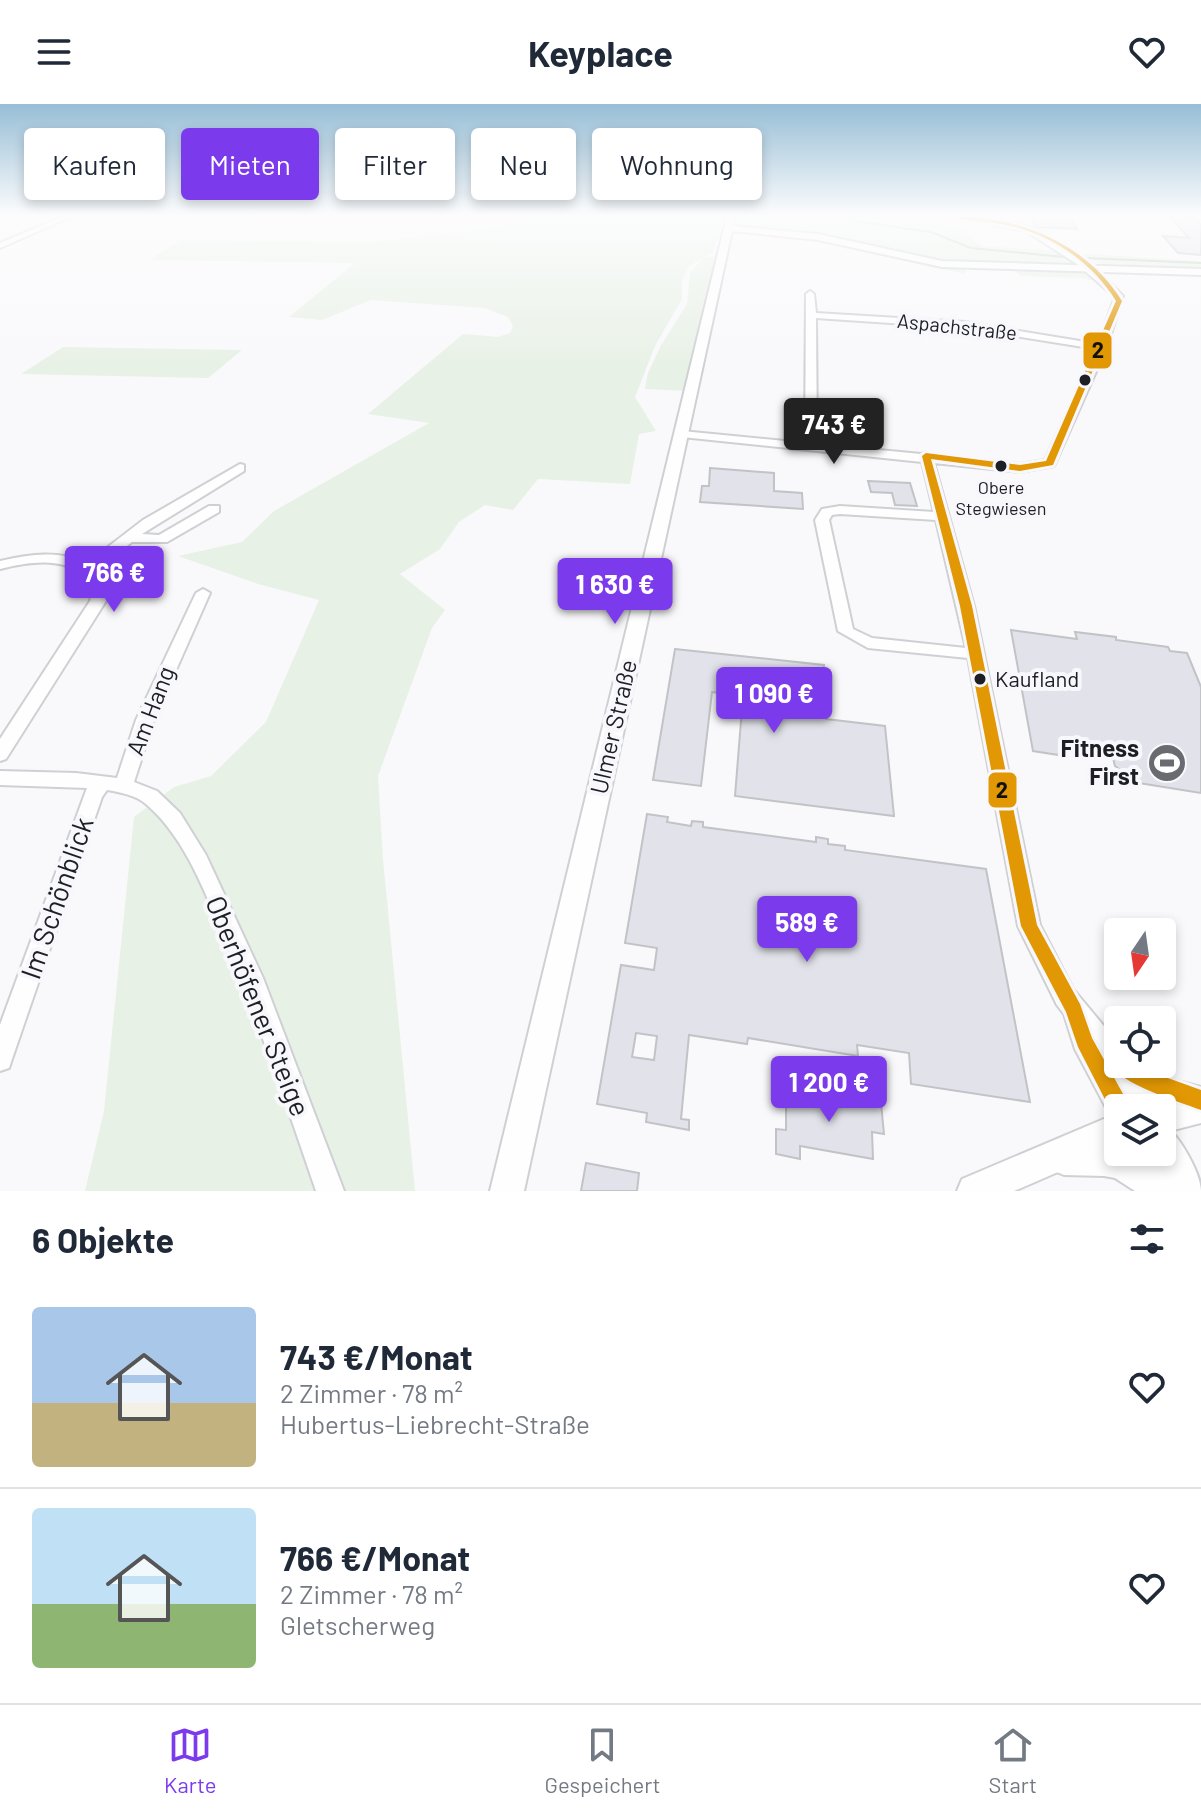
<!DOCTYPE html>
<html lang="de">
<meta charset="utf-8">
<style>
body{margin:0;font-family:Barlow,sans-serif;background:#f2f2f3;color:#1f2937;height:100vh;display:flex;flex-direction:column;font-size:30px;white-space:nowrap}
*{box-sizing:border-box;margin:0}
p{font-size:26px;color:#747a83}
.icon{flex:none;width:44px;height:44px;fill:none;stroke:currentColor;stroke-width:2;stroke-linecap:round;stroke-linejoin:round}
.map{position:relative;height:1087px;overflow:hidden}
.sheet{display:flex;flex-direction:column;background:#fff;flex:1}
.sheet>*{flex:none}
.guide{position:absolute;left:24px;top:24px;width:800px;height:72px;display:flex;gap:16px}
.needle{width:52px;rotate:193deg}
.controls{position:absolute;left:1104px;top:814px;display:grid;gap:16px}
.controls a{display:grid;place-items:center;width:72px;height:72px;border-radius:8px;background:#fff;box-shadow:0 4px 12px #0003;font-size:40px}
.price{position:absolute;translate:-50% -68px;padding:0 18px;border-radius:8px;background:#7c3aed;color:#fff;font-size:26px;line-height:52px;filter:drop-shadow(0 2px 4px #0008)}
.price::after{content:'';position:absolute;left:50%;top:48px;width:24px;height:18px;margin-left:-12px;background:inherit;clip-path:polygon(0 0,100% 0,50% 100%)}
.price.selected{background:#222;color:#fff}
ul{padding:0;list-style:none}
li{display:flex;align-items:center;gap:24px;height:200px;padding:0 32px}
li+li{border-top:2px solid #e0e1e3}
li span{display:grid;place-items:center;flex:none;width:224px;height:160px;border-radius:8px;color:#555}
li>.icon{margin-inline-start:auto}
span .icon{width:96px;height:96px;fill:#fffc;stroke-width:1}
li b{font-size:34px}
h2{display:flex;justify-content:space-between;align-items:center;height:96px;padding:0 32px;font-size:34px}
.pill{padding:0 28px;border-radius:8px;background:#fff;box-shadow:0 4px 12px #0003;font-size:28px;line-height:72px}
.pill.selected{background:#7c3aed;color:#fff}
header{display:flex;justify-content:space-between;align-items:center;height:104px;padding:0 32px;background:#fff;font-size:36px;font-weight:700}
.menu{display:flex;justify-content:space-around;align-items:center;height:112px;border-top:2px solid #e0e1e3;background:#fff;font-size:22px;color:#747a83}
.menu a{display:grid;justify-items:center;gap:4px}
.menu .selected{color:#7c3aed}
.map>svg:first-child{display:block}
</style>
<header><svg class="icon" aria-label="menu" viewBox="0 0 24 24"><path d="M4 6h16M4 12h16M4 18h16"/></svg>Keyplace<svg class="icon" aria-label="heart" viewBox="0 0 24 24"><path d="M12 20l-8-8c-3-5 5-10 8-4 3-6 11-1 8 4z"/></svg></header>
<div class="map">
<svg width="1201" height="1087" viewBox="0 0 1201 1087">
<rect width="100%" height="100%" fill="#f9f9fb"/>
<path fill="#e8f1e6" d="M532,112H725L713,148L705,153L719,152L687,287L645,285L648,269L660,243L687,200L690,169L703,154L689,162L682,177V195L655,242L635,293L656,327L639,330L630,380L538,375L513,406L485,401L459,418L440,445L400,470L445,506L432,524L378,672L383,755L415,1087H85L104,1007L134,713L174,683L211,672L266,618L319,496L258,480L178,452L242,438L274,407L429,319L368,310L463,230L498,233L510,229L513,222L508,213L484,204L371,196L322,216L289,213L355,159L149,156L181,136L373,138L487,125L524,117Z
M738,112H883L968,125L965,129L983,142L1060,147L1075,159H947L833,134L850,119L825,133L740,123L736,121Z
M825,135L909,156L1074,166L1089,170L1101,178L1081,174L1021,172L1013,166L967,165L965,170L822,137Z
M1074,149L1201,157V165L1103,160Z
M63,243L242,246L208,274L21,270Z"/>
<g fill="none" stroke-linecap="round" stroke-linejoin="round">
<path stroke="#beccba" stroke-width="2" d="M844,112L861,118L931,128L971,144L1064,153
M1086,154L1201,159"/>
</g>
<path fill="#e2e3ea" stroke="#c1c3c6" stroke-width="2" fill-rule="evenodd" d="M1031,112L1070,113L1077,125L1036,123Z
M1170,113L1195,114L1201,121V151L1178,149L1163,132L1189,134Z
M710,364L774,369V387L802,389L803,405L700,398L702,382H709Z
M868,377L910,379L917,402L895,401L892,389L871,388Z
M1011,526L1077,535L1075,528L1116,533V536L1168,543L1170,547L1187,549L1201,583V689L1139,679L1115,662L1110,643L1071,637L1072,644L1063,643L1065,652L1033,647Z
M675,545L824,561L826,615L885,622L894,712L735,692L743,592L712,588L701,682L653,676Z
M647,710L668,713L667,718L691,722L692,717L703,718V723L816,738V733L828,735V740L845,742V746L986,765L1030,998L911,980L909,949L857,941L858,952L748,934L747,940L689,931L681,1015L689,1016V1026L646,1018L647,1009L597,1000L621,861L654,866L657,844L625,839ZM636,929L657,932L654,956L632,953Z
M786,983L881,999L884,1030L872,1028L873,1055L800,1042V1055L776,1050V1025L786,1026Z
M586,1059L639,1069L637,1087H581Z"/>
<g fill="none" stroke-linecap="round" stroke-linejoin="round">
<g stroke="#cfd0d4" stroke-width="4">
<path id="minor" d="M64,112H73L0,144V139Z
M951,112C970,112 1015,117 1032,124C1065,139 1098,166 1123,192L1107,243L1054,362L1020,368L934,359L974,502L1040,821L1073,885L1118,939V960H1143L1167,974L1201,983V1009L1152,994L1157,1004H1118V1016L1111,1013L1075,945L1064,910L1057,901L1018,822L968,554L868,544L838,527L815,416L822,405L840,402L934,408L922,358L682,333L676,330L682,327L805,339L806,190L810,187L814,190L816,209L965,218L1098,240L1115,193L1077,160L1026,127ZM816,214L965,224L1096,245L1045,356L1020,360L932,352L926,348L921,350L817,340ZM840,410L936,416L966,544L872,534L853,525L829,416L832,411Z
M240,360L244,361V367L142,430L159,431L209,402H219V408L167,438H132L97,465L108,477L106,497L6,655L0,657V635L90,497L94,478C67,452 33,457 0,465V457C30,450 59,446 87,459L143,416Z
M203,485L210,489L154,616L134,678L157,687L180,709L206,751L263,874L344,1087H316C288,1005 260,922 227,841C207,793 186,734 146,700C136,691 119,688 107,686L102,693L12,955L9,964L0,967V921L87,684L0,681V667L76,669L117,674L136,616L196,489Z
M1162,1021C1178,1027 1201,1070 1201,1087H1135L1115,1074L1104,1072L1064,1071L1054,1067L1050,1057L1054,1047C1080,1037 1109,1045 1133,1055L1131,1048H1162Z"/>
</g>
<g stroke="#cfd0d4" stroke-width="4">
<path id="major" d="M727,112H735L733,122L818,130L942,157L1201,165V171L942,163L818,136L732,127L524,1087H490Z
M1201,987V1019L1162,1029V1004H1149L1150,1001Z
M1118,1009V1042L1014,1087H957L962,1075Z"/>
</g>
<use href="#minor" fill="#fefefe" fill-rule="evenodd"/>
<use href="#major" fill="#fefefe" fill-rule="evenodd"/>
<g stroke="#f8f8fc" stroke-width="6">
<path id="bus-1" d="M951,112C1018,112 1086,139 1122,197L1053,361L1020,367L931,355L972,502L1037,821L1080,900L1092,934L1127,997L1130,1004H1118V1013L1113,1011L1078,943L1066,908L1021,822L960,502L922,352L926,349L1020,361L1046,357L1116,197C1093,159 1050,129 1006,121C989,117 968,118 951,112Z
M1118,952V960H1138L1154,969L1201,986V1006C1180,998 1119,980 1111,960L1113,954Z"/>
</g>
<use href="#bus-1" fill="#e19804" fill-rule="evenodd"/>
</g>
<linearGradient id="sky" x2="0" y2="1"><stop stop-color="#97bed6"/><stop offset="0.42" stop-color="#fcfcfd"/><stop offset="1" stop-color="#fcfcfd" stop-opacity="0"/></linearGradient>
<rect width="1201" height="264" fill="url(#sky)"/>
<defs>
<g id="stadium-disc" transform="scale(2)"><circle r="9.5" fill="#6a6b70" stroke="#f8f8fc"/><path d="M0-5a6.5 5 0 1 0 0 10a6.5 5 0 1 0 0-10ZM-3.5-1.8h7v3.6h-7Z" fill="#fff"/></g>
</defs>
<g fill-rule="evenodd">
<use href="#stadium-disc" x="1167" y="659"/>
</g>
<g fill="#1d1f25" stroke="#f8f8fc" stroke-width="3">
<circle cx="1085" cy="276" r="7"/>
<circle cx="1001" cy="362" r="7"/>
<circle cx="980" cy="575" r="7"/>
</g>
<g text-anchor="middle" stroke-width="8" stroke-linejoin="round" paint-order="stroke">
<g font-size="18" fill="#1d1f25" stroke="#f8f8fc">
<text x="1001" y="390">Obere<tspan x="1001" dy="21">Stegwiesen</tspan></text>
</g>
<g font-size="20" fill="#1d1f25" stroke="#f8f8fc">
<text transform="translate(957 223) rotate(6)" y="7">Aspachstraße</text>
</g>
<g font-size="22" fill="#1d1f25" stroke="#f8f8fc" text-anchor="start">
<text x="995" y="583">Kaufland</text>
</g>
<g font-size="24" fill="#1d1f25" stroke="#f8f8fc">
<text transform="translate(151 607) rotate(-69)" y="8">Am Hang</text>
<text transform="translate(614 623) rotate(-77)" y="8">Ulmer Straße</text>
</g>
<g font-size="24" font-weight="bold" fill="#1d1f25" stroke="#f8f8fc" text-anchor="end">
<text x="1139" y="653">Fitness<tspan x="1139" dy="28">First</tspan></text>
</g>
<g font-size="28" fill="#1d1f25" stroke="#f8f8fc">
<text transform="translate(57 794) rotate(-71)" y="10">Im Schönblick</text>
<text transform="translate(258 902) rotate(68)" y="10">Oberhöfener Steige</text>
</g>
</g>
<g stroke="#f8f8fc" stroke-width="3">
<rect x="1082" y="227" width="31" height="39" rx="8" fill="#e19804"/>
<rect x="987" y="667" width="31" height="38" rx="8" fill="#e19804"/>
</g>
<g font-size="22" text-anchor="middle" font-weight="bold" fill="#111">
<text x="1098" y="254">2</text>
<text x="1002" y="694">2</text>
</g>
</svg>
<div class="controls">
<a><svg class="needle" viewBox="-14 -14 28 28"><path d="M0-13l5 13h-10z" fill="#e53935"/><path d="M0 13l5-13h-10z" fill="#747a83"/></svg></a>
<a><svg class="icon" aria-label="locate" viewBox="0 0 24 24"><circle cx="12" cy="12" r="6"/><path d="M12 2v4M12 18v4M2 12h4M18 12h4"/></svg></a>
<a><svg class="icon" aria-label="layers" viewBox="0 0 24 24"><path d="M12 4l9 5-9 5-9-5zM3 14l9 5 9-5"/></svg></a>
</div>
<b class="price selected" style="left:834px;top:362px">743 €</b>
<b class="price" style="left:114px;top:510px">766 €</b>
<b class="price" style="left:615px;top:522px">1 630 €</b>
<b class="price" style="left:774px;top:631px">1 090 €</b>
<b class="price" style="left:807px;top:860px">589 €</b>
<b class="price" style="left:829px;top:1020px">1 200 €</b>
<div class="guide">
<a class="pill">Kaufen</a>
<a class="pill selected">Mieten</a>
<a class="pill">Filter</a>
<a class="pill">Neu</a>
<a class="pill">Wohnung</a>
</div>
</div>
<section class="sheet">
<h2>6 Objekte<svg class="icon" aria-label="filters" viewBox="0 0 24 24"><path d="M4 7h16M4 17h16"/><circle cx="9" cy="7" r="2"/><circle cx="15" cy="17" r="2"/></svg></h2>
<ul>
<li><span style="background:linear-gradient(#a9c7e8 60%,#c2b280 0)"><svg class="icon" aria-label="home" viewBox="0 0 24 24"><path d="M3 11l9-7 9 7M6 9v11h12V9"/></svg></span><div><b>743 €/Monat</b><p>2 Zimmer · 78 m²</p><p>Hubertus-Liebrecht-Straße</p></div><svg class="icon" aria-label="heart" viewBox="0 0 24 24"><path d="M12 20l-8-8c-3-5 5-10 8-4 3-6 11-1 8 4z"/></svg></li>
<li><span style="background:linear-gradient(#bfe0f5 60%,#8fb573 0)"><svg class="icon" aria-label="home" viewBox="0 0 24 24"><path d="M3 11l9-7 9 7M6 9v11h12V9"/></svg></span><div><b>766 €/Monat</b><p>2 Zimmer · 78 m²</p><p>Gletscherweg</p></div><svg class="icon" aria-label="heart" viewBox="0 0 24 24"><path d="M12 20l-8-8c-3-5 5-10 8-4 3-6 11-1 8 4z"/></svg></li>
</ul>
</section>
<nav class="menu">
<a class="selected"><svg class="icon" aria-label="map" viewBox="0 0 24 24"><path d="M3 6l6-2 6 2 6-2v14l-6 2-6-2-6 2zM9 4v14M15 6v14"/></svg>Karte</a>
<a><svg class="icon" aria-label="saved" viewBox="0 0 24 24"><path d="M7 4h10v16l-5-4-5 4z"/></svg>Gespeichert</a>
<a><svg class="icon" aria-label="home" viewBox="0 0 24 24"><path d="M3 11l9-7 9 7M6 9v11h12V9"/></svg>Start</a>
</nav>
